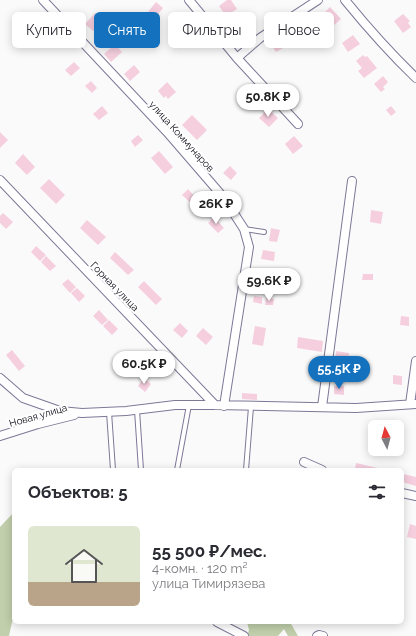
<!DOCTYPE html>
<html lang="ru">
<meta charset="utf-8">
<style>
body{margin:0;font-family:Raleway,sans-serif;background:#f2f2f3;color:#2b2b33;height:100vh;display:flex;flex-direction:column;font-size:15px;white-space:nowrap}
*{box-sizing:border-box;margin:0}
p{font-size:13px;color:#7c7c81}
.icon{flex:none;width:22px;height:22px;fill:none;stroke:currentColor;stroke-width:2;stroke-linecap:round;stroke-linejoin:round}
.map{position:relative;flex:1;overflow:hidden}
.drawer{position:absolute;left:12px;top:468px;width:392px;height:156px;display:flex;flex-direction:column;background:#fff;border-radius:6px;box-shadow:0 2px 10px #0003}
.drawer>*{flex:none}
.guide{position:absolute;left:12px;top:12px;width:392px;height:36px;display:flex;gap:8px}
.needle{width:26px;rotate:354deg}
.controls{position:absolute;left:368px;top:420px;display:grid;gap:8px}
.controls a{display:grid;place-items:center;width:36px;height:36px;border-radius:6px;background:#fff;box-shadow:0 2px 10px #0003;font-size:20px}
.price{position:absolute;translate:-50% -34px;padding:0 9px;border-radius:14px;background:#fff;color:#222;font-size:13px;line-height:26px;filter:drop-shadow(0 1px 2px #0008)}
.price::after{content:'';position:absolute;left:50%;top:24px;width:12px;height:9px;margin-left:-6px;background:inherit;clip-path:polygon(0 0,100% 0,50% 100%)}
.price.selected{background:#1471be;color:#fff}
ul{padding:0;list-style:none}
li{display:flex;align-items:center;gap:12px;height:100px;padding:0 16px}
li span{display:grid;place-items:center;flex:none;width:112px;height:80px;border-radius:6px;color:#555}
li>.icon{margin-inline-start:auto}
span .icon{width:48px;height:48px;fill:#fffc;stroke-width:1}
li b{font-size:17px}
h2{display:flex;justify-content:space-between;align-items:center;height:48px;padding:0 16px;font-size:17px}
.tag{padding:0 14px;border-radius:6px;background:#fff;box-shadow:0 2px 10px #0003;font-size:14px;line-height:36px}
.tag.selected{background:#1471be;color:#fff}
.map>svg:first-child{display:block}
</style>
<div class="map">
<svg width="416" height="636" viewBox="0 0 416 636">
<rect width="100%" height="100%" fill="#fafafa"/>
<path fill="#c1cfac" d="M14,512V613L9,636H0V527Z
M247,622H290L298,636H288L284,629L278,636H247L249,630Z"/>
<path fill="#f6cfdf" d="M227,0H231L237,9L226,16L219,6Z
M156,2L163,8L155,18L148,12Z
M330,7L341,19L333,26L323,14Z
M95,13L103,20L93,31L85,24Z
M403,14L410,21L408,23L411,27L403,33L394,21Z
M34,20L46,32L37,41L26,28Z
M353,35L360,44L348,52L342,43Z
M279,37L285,47L276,52L270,43Z
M115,44L122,52L111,62L104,54Z
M363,55L365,57L367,56L377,68L364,78L358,71L362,68L356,61Z
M74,62L80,68L71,76L65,70Z
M134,65L140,72L130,81L124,74Z
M383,76L388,82L383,87L385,89L381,92L374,84Z
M91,81L97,88L92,93L85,86Z
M167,82L176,92L168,99L166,96L164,98L158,91Z
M102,106L108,113L99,120L93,114Z
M391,106L396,112L391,116L386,110Z
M268,109L278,118L269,127L259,118Z
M192,115L207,130L197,140L182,125Z
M0,132L8,140L0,148Z
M138,135L143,140L135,147L131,141Z
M294,136L303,146L293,154L285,144Z
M159,151L173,167L165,174L151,158Z
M23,154L35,167L27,175L15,163Z
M230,166L237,173L231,180L223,173Z
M49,179L65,195L56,204L40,188Z
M188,189L198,200L193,205L182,195Z
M371,210L383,212L381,224L370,222Z
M3,213L13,222L6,229L0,223V216Z
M214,217L224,228L218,233L208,223Z
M87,220L106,237L98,245L80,228Z
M271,228L280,230L277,242L269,241Z
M36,246L46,255L40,261L31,252Z
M263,250L275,252L274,261L261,259Z
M115,252L134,270L128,275L110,258Z
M46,256L56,266L50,271L41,262Z
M363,274H373V280H362Z
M68,279L76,287L70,293L62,284Z
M144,281L162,299L156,305L138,287Z
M77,288L85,296L79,302L71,293Z
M254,296L262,297V304L253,302Z
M266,298L274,299L273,305H265Z
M99,310L108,320L102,325L93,316Z
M401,316L409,317V326L400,325Z
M109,320L118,329L112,335L103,326Z
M180,323L188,331L182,338L173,330Z
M255,326L266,328L263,346L252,344Z
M203,328L213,337L206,345L196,336Z
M298,337L323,341L322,352L297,348Z
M12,350L25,366L19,371L6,355Z
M139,351L146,358L137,367L130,360Z
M336,351L349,353L347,368L335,367Z
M393,375L402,376V385L393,384Z
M144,378L151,384L145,392L138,386Z
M334,386H344V395L334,394Z
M242,393L257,394V400L242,399Z
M356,463L382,469V470H355Z
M403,474L416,477V486L402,482Z
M410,524L416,526V539L407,537Z"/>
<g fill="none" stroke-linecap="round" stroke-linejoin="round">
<g stroke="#7f7797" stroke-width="6">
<path id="lane" d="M244,229L264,232
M137,410L141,470
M109,412L113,470
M177,470L189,405
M246,470L251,407"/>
</g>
<g stroke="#7f7797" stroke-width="10">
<path id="street" d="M43,0L167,132L224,198L244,229L249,247L224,406
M189,0L237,58L298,124
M345,0C367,27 390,53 416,78
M237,58L260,38L318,0
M0,180L215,405
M0,378L23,398L60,411L82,413L126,411L175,405H215L356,408L416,404
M410,404L416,361
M322,407L352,181
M0,436L38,424L74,415
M304,462L322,470
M402,493L416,496
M217,622L244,636
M317,636L319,635L323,636"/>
</g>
<use href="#lane" stroke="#fff" stroke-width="4"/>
<use href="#street" stroke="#fff" stroke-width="8"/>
</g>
<g text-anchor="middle" stroke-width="4" stroke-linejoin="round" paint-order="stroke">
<g font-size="10" fill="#0d0a15" stroke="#fff">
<text transform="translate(182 136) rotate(48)" y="4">улица Коммунаров</text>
<text transform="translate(115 286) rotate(46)" y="4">Горная улица</text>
<text transform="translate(38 415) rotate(-16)" y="4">Новая улица</text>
</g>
</g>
</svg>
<div class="controls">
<a><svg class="needle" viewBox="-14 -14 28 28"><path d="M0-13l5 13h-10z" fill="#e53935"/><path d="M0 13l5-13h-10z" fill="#7c7c81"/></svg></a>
</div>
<b class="price" style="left:268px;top:118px">50.8K ₽</b>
<b class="price" style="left:216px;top:225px">26K ₽</b>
<b class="price" style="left:269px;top:302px">59.6K ₽</b>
<b class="price" style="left:144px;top:385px">60.5K ₽</b>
<b class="price selected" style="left:339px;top:390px">55.5K ₽</b>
<div class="guide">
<a class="tag">Купить</a>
<a class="tag selected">Снять</a>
<a class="tag">Фильтры</a>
<a class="tag">Новое</a>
</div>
<section class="drawer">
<h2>Объектов: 5<svg class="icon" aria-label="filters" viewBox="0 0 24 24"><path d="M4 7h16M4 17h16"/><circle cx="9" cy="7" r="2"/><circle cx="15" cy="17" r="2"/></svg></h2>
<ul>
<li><span style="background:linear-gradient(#dfe7d0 70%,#b9a48a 0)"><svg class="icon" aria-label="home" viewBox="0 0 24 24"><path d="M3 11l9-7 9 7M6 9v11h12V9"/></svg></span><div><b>55 500 ₽/мес.</b><p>4-комн. · 120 m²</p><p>улица Тимирязева</p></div></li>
</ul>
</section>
</div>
